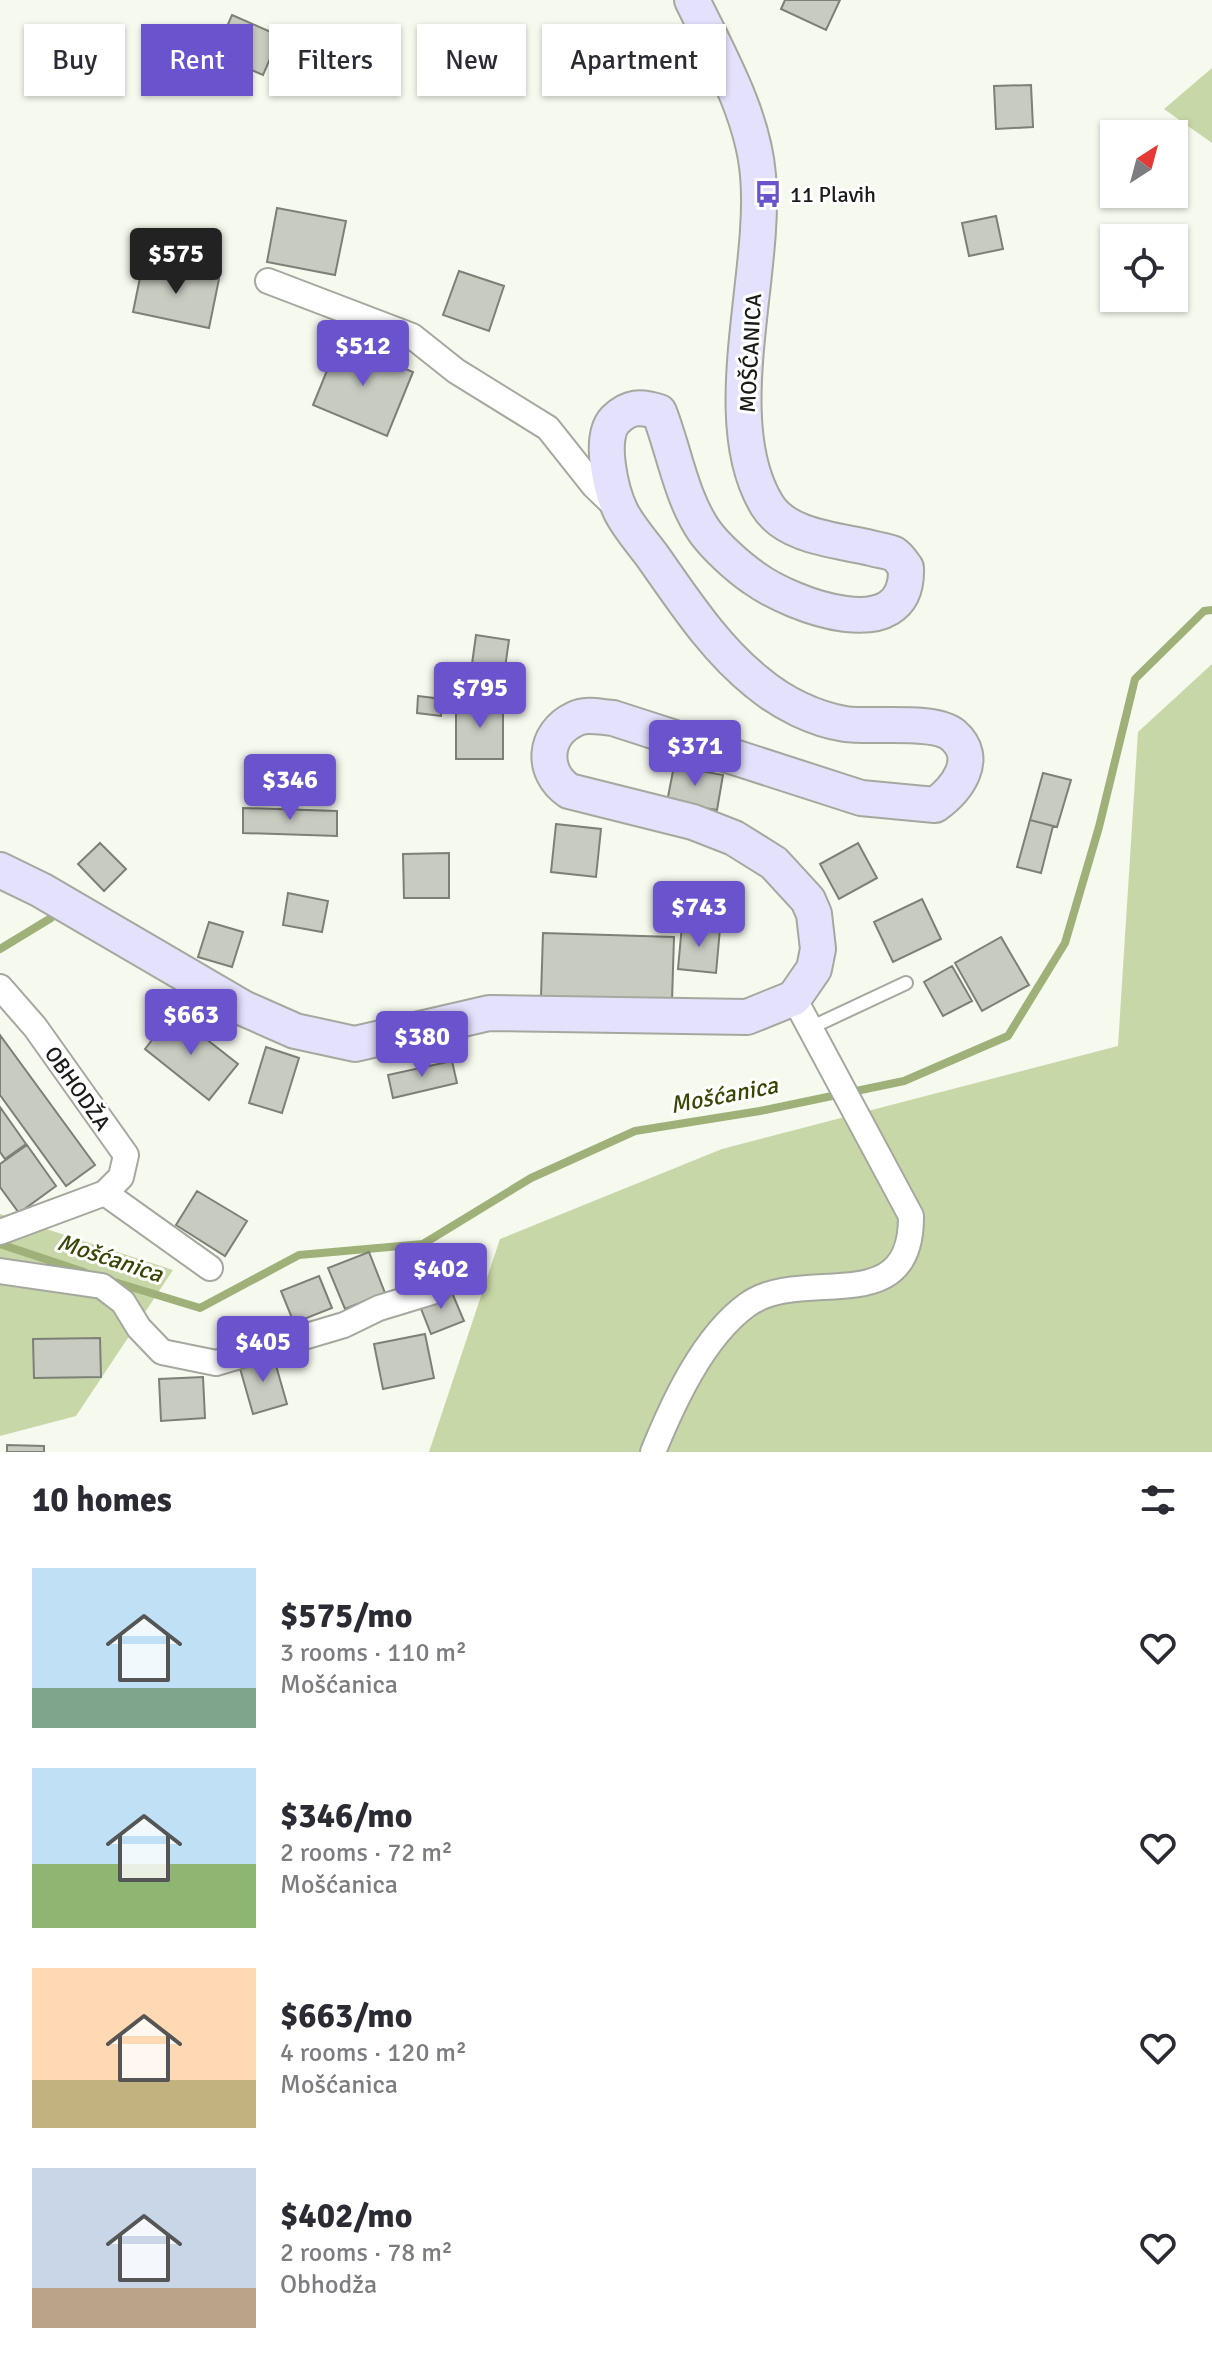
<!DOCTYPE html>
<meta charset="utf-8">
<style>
body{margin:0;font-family:Signika,sans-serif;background:#f2f2f3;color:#2b2b33;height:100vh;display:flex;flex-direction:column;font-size:30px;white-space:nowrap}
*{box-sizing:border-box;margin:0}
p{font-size:26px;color:#7c7c81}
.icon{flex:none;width:44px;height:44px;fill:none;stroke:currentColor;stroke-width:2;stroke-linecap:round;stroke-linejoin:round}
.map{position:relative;height:1452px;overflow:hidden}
.drawer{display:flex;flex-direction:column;background:#fff;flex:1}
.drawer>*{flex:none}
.guide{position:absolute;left:24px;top:24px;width:800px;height:72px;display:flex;gap:16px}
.needle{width:52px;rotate:36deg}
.fabs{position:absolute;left:1100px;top:120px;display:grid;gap:16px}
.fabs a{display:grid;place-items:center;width:88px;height:88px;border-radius:0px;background:#fff;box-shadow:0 2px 6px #0004;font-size:40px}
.price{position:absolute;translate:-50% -68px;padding:0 18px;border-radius:8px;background:#6b53cd;color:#fff;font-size:26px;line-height:52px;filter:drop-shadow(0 2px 4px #0008)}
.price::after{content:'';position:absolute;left:50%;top:48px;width:24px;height:18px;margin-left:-12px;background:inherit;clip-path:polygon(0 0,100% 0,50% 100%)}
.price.current{background:#222;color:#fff}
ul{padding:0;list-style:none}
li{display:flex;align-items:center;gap:24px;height:200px;padding:0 32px}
li span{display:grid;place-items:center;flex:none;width:224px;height:160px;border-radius:0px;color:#555}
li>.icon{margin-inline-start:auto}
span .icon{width:96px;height:96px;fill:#fffc;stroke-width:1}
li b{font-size:34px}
h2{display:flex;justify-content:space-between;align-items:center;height:96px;padding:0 32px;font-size:34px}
.tag{padding:0 28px;border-radius:0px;background:#fff;box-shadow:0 2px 6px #0004;font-size:28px;line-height:72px}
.tag.current{background:#6b53cd;color:#fff}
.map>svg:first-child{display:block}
</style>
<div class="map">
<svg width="1212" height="1452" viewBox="0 0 1212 1452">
<rect width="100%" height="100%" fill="#f5f9ee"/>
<path fill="#c8d7a7" d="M1212,68V143L1164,109Z
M1212,664V1452H429L500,1239L722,1149L1118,1046L1138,732Z
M0,1214L173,1270L76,1416L0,1436Z"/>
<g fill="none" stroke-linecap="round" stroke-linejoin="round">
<path stroke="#9fb078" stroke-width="8" d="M0,949L51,918
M0,1244L84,1272
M108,1280L200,1308L299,1255L423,1244L531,1178L635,1131L760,1111L904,1081L1008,1036L1065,943L1099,827L1135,679L1204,611L1212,610"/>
</g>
<path fill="#c7cbc0" stroke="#7d8077" stroke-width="2" d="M785,0H840L826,30L781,9Z
M232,15L280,36L263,75L215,54Z
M1031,85L1033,127L996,129L994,86Z
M277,208L346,221L335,275L267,262Z
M996,216L1003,249L969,256L962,223Z
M143,263L219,279L209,328L133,312Z
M459,271L504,286L489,331L443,315Z
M339,341L413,372L387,436L313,405Z
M476,635L509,640L504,675L471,671Z
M418,696L442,699L441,716L417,713Z
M456,700H503V759H456Z
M674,766L723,775L717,810L667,802Z
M1043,773L1071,780L1057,827L1030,820Z
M243,808L337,811V836L243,833Z
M1030,820L1053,826L1041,873L1017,867Z
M556,824L601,829L596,877L551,872Z
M100,843L126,869L104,891L78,864Z
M858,843L877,878L839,899L820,864Z
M449,853V898H404L403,854Z
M288,893L328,901L322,932L283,925Z
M922,899L941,939L893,962L874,922Z
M209,922L243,932L232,967L198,957Z
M682,925L720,929L716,973L678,969Z
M543,933L674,937L672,1001L541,997Z
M1001,937L1029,985L982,1011L955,963Z
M952,966L972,1001L943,1016L924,982Z
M173,1013L238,1064L209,1100L145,1049Z
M0,1035L95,1165L66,1186L0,1095Z
M266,1047L299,1058L282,1113L249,1103Z
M452,1061L457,1083L393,1098L388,1075Z
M0,1107L26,1144L5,1159L0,1152Z
M27,1145L56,1186L19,1213L0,1187V1164Z
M197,1191L247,1221L225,1256L176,1225Z
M369,1252L385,1293L345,1309L328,1268Z
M319,1276L332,1308L294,1323L281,1291Z
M450,1288L464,1321L431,1334L418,1301Z
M425,1334L434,1378L383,1389L374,1344Z
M100,1338L101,1377L34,1378L33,1339Z
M273,1355L287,1404L253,1414L239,1365Z
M203,1377L205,1418L161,1421L159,1379Z
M7,1445L44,1446V1452H7Z"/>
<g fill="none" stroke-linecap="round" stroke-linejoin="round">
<g stroke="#a5a89e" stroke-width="16">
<path id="lane" d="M810,1028L906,983"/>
</g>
<g stroke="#a5a89e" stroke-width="28">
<path id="street" d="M268,281L412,336L456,371L548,428L594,486L618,509
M0,987L35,1027L126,1155L121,1177L105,1193L0,1232
M105,1193L210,1268
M0,1271L102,1286L123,1302L139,1328L162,1352L216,1363L344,1325L379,1308L438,1290
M653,1452C673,1403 703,1337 747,1305C803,1264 912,1323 911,1216L794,998"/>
</g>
<g stroke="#a5a89e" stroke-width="38">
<path id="secondary" d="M0,870L41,890L243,1008L295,1031L355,1044L489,1013L747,1017L794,998L814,969L818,949L814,914L808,900L774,863L734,838L693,822L569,791C541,772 543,734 575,719C586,713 600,717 613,718L861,798L935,805C956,790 981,759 953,735C934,719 872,728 845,724C814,719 782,703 758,683C715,649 684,601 653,557C643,543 629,528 621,512C611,491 598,438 615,420C629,406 641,406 659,412C674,450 681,498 705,532C716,547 738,567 754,578C791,605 909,650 906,568C903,564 899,557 894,554C888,551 877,550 871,548C837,540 786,537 767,505C715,420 767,273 758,175C753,114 718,54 692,0"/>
</g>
<use href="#lane" stroke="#fff" stroke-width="12"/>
<use href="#street" stroke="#fff" stroke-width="24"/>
<use href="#secondary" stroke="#e4e1fc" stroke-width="34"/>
</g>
<defs>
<g id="bus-bare" transform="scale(2.16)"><path d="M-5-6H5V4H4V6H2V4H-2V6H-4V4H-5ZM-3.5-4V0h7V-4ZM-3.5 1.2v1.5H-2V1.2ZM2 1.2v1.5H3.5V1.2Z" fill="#6b53cd" stroke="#fff" stroke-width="2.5" paint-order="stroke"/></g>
</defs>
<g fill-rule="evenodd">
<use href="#bus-bare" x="768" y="194"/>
</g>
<g text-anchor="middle" stroke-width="6" stroke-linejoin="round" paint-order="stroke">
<g font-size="22" fill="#1a1b18" stroke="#fff" text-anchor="start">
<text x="790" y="202">11 Plavih</text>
</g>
<g font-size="22" fill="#1a1b18" stroke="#fff">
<text transform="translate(750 353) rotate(-87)" y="8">MOŠĆANICA</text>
<text transform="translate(78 1088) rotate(55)" y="8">OBHODŽA</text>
</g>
<g font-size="24" font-style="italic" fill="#394705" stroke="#fff">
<text transform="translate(724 1095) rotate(-11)" y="8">Mošćanica</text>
<text transform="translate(110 1258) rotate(18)" y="8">Mošćanica</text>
</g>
</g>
</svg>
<div class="fabs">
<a><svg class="needle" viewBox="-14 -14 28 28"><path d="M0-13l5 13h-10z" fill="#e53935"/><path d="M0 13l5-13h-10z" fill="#7c7c81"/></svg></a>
<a><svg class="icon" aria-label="locate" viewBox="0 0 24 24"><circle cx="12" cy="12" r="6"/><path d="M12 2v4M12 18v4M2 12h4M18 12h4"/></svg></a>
</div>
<b class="price current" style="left:176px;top:296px">$575</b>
<b class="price" style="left:363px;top:388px">$512</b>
<b class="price" style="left:480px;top:730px">$795</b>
<b class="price" style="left:695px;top:788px">$371</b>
<b class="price" style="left:290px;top:822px">$346</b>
<b class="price" style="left:699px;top:949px">$743</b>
<b class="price" style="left:191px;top:1057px">$663</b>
<b class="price" style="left:422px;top:1079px">$380</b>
<b class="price" style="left:441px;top:1311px">$402</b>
<b class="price" style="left:263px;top:1384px">$405</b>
<div class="guide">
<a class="tag">Buy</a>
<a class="tag current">Rent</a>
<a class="tag">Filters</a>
<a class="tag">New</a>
<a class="tag">Apartment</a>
</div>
</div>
<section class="drawer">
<h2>10 homes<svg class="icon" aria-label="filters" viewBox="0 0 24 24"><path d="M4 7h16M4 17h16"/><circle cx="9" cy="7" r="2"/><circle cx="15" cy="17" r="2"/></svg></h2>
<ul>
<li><span style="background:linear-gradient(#bfe0f5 75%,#7fa58c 0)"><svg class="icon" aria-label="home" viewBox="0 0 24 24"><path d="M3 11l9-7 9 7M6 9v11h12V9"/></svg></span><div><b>$575/mo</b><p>3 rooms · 110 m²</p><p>Mošćanica</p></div><svg class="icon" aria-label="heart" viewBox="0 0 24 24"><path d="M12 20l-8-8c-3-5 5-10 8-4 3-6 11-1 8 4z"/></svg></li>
<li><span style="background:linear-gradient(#bfe0f5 60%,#8fb573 0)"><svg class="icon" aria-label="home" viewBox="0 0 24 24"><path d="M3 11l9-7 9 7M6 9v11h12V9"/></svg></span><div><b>$346/mo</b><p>2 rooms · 72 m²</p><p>Mošćanica</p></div><svg class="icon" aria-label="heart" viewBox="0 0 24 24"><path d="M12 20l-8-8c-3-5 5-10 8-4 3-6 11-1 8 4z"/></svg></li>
<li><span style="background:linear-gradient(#ffd9b3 70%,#c2b280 0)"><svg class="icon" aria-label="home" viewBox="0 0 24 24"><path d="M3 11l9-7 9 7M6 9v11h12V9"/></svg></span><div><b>$663/mo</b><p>4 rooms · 120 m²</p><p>Mošćanica</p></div><svg class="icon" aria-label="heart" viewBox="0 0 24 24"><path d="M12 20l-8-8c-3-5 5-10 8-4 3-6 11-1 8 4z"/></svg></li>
<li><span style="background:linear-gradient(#c9d6e8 75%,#b9a48a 0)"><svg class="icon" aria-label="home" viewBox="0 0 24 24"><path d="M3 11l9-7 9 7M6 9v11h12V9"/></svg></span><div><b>$402/mo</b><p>2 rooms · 78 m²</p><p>Obhodža</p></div><svg class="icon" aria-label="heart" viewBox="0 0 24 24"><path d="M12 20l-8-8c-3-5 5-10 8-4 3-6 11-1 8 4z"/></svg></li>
</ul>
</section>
